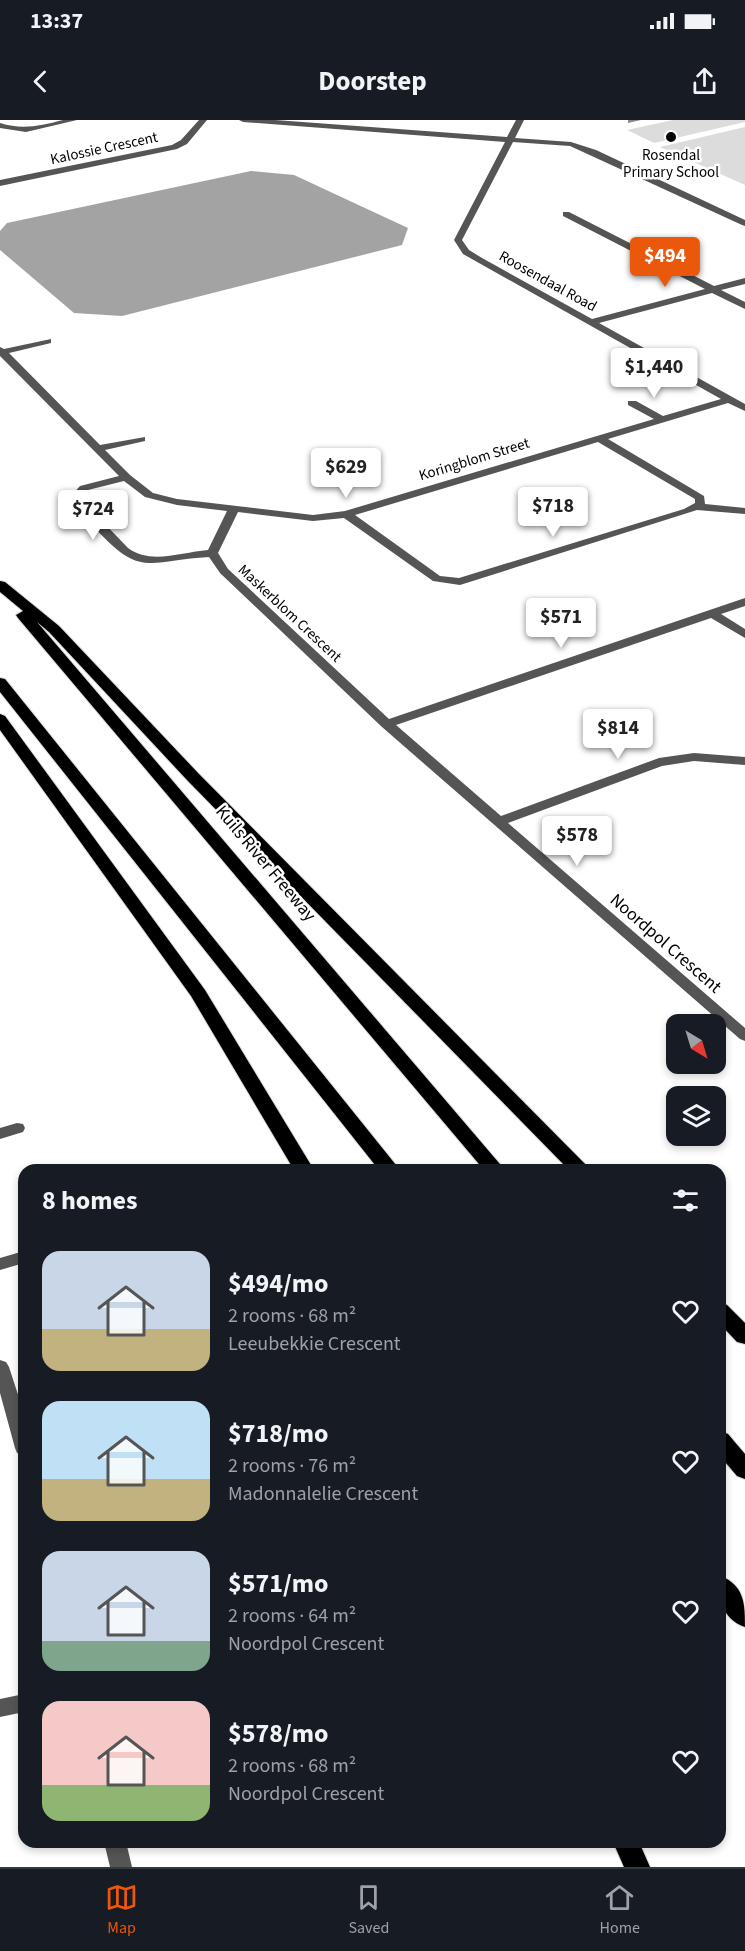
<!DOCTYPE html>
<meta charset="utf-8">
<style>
body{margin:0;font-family:"Source Sans 3",sans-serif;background:#242831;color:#f1f3f6;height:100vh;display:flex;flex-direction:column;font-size:22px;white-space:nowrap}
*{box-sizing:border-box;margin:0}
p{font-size:20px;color:#9ea1a6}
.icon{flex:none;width:33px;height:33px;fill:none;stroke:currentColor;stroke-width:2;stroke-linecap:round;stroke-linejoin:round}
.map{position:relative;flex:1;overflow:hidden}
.sheet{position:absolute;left:18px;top:1044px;width:708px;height:684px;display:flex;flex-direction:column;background:#171b24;border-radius:18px;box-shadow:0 3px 9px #0003}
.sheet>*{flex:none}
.needle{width:39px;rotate:142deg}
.fabs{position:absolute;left:666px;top:894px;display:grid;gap:12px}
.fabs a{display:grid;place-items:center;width:60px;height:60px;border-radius:12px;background:#171b24;box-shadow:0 3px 9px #0003;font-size:30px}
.price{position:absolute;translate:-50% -51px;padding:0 14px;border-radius:6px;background:#fff;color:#222;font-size:20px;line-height:39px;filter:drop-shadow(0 2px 3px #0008)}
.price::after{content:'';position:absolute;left:50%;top:36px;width:18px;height:14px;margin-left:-9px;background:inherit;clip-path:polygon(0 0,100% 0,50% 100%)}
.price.selected{background:#ea580c;color:#fff}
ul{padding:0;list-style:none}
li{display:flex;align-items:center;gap:18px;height:150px;padding:0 24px}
li span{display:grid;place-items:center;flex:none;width:168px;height:120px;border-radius:18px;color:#555}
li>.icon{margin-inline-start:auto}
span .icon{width:72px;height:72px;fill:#fffc;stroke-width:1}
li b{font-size:26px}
h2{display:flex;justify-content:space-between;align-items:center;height:72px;padding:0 24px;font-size:26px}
.status{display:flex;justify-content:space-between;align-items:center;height:42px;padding:0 30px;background:#171b24;direction:ltr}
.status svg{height:16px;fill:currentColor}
header{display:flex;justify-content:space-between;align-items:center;height:78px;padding:0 24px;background:#171b24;font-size:27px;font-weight:700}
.tab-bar{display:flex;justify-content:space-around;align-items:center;height:84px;border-top:2px solid #363941;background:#171b24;font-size:16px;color:#9ea1a6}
.tab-bar a{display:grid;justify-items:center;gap:3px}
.tab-bar .selected{color:#ea580c}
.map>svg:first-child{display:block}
</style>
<div class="status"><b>13:37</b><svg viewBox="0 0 49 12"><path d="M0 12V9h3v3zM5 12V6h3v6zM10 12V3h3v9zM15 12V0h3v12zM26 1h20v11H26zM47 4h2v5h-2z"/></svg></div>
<header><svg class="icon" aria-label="back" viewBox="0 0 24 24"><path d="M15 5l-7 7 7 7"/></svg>Doorstep<svg class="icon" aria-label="share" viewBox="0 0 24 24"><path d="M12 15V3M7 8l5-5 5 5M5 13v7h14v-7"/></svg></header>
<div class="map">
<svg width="745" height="1747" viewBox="0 0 745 1747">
<rect width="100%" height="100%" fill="#fff"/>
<path fill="#dcdcdc" d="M673,0H745V2L654,23L627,10Z
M745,7V65L660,27Z"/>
<path fill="#a3a3a3" d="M251,51L294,55L408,108L402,125L122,196L74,193L0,130V111L7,103Z"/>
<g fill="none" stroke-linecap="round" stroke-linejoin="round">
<g stroke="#dbdbdb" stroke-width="2">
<path id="highway" d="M0,461L5,462L59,506L199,654L591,1050H569L187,660L49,512L37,502L505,1050H484L18,498L16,495L23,491L0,472Z
M0,558L5,559L400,1050H379L0,572Z
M0,594L5,596L205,870L314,1050H294L191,876L0,610Z
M720,1183L727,1185L745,1203V1224L737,1222L720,1204Z
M720,1311L728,1314L745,1334V1359L737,1356L720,1336Z
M720,1456C745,1465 745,1485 745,1507C720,1498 720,1478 720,1456Z
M613,1722H639L650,1747H624Z"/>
</g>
<path fill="#555" fill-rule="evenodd" d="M63,0H77L26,12L0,8V3C22,10 40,6 63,0Z
M199,0H207L187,24L177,29L0,66V60L172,25L181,20Z
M239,0H275L507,17L516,0H524L515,18L571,22L596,30L745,100V106L742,105L570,26L513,22L462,120L469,130L482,138L592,199L705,169L563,96V92H569L714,166L745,158V164L721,170L745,182V189L712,173L599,203L745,284V291L728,283L608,319L704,376L705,384L745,388V394L697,390L460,465L433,461L344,398L313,401L238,392L218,433L228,449L389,599L745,478V486L721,494L745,509V518L711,498L396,605L501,696L659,638L694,633L745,637V645L694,641L662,646L508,703L745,908V921L740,919L382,607L220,453L209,437C150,440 141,459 96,409C87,400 78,392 70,382L69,378L80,366L119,356L0,236V227L4,229L51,219V223L9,233L100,325L145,317V321L105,330L130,355L153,373L177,379L313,395L345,391L654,299L628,285V281H636L663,296L721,279L463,134L454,120L505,22L243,2ZM598,322L695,379V383L684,389L459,458L440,456L355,395ZM124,361L145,377L177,385L227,391L208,430C182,432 150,445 128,428L80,378L88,370Z
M17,1003L23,1004L25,1008L23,1012L0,1019V1008Z
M24,1131V1143L0,1150V1138Z
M0,1240L6,1242L9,1247L24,1293V1335L17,1333L15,1328L0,1273Z
M24,1574V1592L0,1597V1579Z
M104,1722H126L132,1747H110Z"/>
<use href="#highway" fill="#000" fill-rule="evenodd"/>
</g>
<path fill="#898989" d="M628,0H641L628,3Z"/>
<circle fill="#000" stroke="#fff" stroke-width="2" cx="671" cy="17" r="6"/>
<g text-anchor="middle" stroke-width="5" stroke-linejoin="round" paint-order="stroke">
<g font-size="15" fill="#000" stroke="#fff">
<text transform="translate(104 28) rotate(-12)" y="5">Kalossie Crescent</text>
<text transform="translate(548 161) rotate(29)" y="5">Roosendaal Road</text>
<text transform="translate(474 339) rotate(-17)" y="5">Koringblom Street</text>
<text transform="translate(290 493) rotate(43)" y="5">Maskerblom Crescent</text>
</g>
<g font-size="15" fill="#000" stroke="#fff">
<text x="671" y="40">Rosendal<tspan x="671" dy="17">Primary School</tspan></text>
</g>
<g font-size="18" fill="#000" stroke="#fff">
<text transform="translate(266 743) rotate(50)" y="6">Kuils River Freeway</text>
<text transform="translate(666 823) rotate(41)" y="6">Noordpol Crescent</text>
</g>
</g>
</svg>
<div class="fabs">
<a><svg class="needle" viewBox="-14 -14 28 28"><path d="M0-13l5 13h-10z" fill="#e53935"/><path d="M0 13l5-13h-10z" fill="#9ea1a6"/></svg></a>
<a><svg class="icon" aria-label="layers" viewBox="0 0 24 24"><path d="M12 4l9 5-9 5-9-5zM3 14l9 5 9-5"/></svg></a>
</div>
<b class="price selected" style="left:665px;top:168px">$494</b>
<b class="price" style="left:654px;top:279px">$1,440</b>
<b class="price" style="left:346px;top:379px">$629</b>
<b class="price" style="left:553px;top:418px">$718</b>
<b class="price" style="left:93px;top:421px">$724</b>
<b class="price" style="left:561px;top:529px">$571</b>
<b class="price" style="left:618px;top:640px">$814</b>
<b class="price" style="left:577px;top:747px">$578</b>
<section class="sheet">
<h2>8 homes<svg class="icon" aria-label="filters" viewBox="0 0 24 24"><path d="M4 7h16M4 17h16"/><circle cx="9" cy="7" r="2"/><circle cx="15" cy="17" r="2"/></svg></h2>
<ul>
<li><span style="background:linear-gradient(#c9d6e8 65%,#c2b280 0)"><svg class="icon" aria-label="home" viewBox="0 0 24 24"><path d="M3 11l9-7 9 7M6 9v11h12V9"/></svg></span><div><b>$494/mo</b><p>2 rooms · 68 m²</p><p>Leeubekkie Crescent</p></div><svg class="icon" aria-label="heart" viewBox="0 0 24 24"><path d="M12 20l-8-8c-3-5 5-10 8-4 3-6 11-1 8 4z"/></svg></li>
<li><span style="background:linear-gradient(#bfe0f5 65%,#c2b280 0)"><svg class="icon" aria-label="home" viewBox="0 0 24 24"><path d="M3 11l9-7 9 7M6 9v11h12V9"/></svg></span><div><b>$718/mo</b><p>2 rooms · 76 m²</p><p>Madonnalelie Crescent</p></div><svg class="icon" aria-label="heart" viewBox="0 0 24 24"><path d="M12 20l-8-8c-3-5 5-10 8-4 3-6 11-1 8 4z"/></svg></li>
<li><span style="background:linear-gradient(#c9d6e8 75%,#7fa58c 0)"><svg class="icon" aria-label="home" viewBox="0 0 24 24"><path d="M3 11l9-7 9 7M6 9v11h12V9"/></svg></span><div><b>$571/mo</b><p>2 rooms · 64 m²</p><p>Noordpol Crescent</p></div><svg class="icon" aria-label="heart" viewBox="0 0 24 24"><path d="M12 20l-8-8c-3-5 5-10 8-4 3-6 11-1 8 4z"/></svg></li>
<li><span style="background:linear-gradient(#f6c9c9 70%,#8fb573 0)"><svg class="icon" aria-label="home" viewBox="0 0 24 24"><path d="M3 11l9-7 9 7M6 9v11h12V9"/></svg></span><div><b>$578/mo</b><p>2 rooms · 68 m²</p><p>Noordpol Crescent</p></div><svg class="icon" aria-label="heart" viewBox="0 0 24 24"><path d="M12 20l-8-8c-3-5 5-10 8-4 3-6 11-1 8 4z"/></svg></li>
</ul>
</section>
</div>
<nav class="tab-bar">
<a class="selected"><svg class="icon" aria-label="map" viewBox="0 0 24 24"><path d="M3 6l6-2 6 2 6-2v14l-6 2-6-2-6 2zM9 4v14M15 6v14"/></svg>Map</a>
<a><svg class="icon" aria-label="saved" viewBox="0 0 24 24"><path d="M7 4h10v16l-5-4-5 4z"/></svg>Saved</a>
<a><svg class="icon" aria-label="home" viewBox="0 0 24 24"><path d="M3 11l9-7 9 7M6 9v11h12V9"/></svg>Home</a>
</nav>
